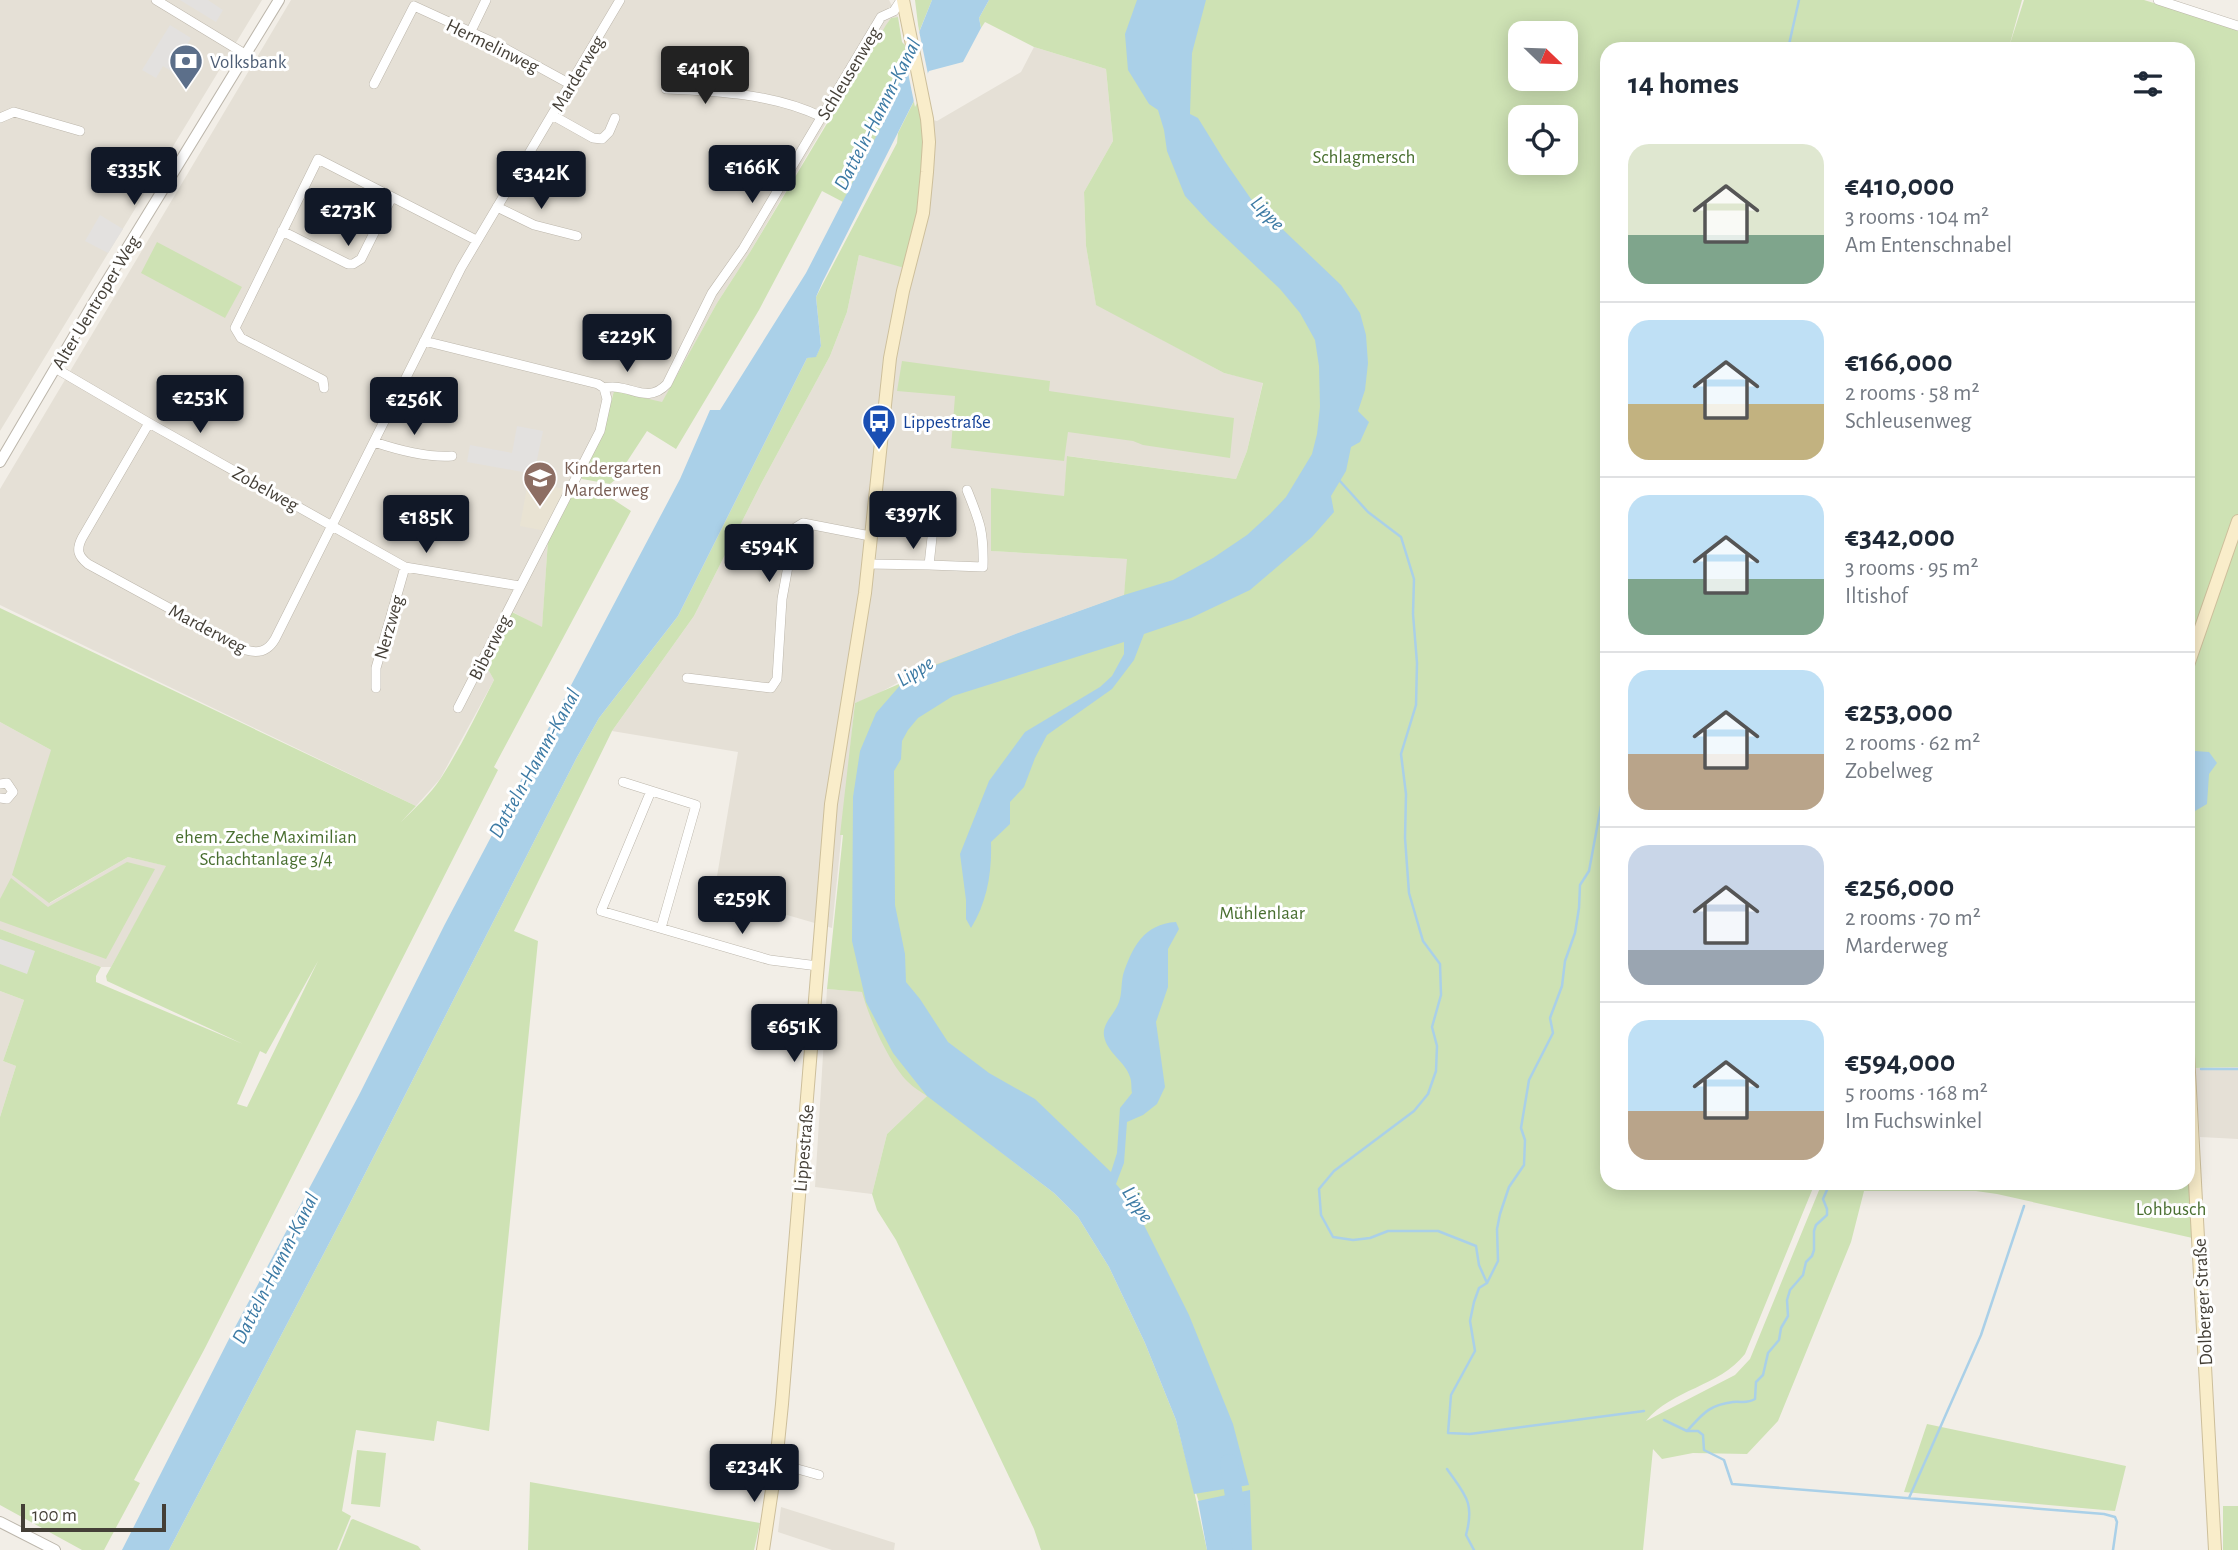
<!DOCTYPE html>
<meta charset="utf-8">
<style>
body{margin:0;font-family:"Alegreya Sans",sans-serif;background:#f6f6f7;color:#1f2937;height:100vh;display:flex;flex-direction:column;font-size:26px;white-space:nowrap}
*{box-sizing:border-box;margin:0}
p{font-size:23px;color:#747a83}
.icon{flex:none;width:38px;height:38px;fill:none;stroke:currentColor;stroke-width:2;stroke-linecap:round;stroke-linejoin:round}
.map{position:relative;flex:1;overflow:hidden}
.details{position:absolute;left:1600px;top:42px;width:595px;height:1148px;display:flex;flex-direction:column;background:#fff;border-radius:21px;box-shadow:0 4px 18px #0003}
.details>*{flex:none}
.needle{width:46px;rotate:113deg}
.fabs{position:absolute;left:1508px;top:21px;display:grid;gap:14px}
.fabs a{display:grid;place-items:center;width:70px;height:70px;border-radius:14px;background:#fff;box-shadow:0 4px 18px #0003;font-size:35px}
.scale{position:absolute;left:21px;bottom:18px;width:145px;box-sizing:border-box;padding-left:7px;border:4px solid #443f37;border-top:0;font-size:19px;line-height:24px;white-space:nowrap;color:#443f37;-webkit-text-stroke:5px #fff;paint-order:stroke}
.price{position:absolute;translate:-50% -60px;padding:0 16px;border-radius:7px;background:#111827;color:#fff;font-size:23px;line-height:46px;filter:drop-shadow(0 2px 4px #0008)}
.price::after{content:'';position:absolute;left:50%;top:42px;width:21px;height:16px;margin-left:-10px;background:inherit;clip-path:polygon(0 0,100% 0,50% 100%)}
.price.selected{background:#222;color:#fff}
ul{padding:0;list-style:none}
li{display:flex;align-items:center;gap:21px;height:175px;padding:0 28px}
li+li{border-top:2px solid #e0e1e3}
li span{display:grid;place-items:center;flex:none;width:196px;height:140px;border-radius:21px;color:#555}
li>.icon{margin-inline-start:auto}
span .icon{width:84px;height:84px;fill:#fffc;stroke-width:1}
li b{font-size:30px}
h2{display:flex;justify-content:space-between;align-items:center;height:84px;padding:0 28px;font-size:30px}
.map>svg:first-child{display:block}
</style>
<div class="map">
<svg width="2238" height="1550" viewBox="0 0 2238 1550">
<rect width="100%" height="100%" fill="#f2eee7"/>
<path fill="#e5e0d6" d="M0,0H262L0,431Z
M291,0H889L898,17L891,18L833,111L750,252L717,303L662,403L614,392L548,540L542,628L513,612L489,671L494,680L440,779L416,806L0,605V489Z
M1034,47L1106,69L1113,141L1084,192L1086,246L1096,304L1224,373L1263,382L1247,451L1236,479L1068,456L1064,496L992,551L1128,559L1124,595L1018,633L913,674L874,696L855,703L832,928L714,894L738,752L612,731L694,616L762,482L830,356L847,312L859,255L907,268L924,118L937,121L1021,72Z
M0,722L51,750L50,903L128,857L167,866L111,967H101L0,929Z
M827,989L864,992L927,1096L887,1134L872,1194L815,1187Z
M0,991L24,1000L3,1061L16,1066L0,1117Z
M2238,1067V1139L2200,1137L2194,1068Z
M781,1507L895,1543L894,1550H832L778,1532Z"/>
<path fill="#e9e3d3" d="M528,482L565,489L546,531L520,526Z"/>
<path fill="#cee2b4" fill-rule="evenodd" d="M915,0H932L919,32Z
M989,0H2022L2009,47L2024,0H2144L2238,29V1067L2194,1068L2197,1239L1997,1194L1976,1191H1864L1851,1242L1778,1421L1747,1454L1693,1453L1662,1459L1653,1449L1643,1550H1211L1204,1518L1191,1477L1207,1550H1041L1034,1529L896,1240L877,1210L872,1194L887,1134L927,1096C921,1092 914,1088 908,1082C889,1063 869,1018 862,992L827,989L843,835H840L855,703L899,684L926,668L1124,595L1127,559L991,551V488L1064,496L1067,456L1236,479L1247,451L1263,383L1224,373L1096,305L1086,246L1084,192L1113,141L1106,69L1034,47L985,22L981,28L979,18ZM1521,33H1566V79H1521ZM1606,49H2188V1183H1822L1750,1359L1735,1375L1646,1421C1672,1389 1719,1387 1745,1354L1815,1183H1738L1706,1187L1668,1183H1606ZM1521,117H1566V163H1521ZM988,1142L1070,1199L1132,1298L1189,1451L1190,1475L1176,1420L1145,1343L1109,1267L1078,1217L1054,1193Z
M898,17L902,42L911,51C896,104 868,153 843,202L822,191L759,310L676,449L647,431L615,480L610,484L582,479L580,477L603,432L614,391L662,402L717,303L750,252L886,25L891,18Z
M919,91L926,164L908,269L859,255L847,312L830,356L762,482L694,616L612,731L514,931L538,941L489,1431L437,1421L434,1441L356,1430L342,1511L351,1516L337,1550H169L347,1209L576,759L599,718L678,616L807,358L816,356L821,346L816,297L897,143L898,133Z
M157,242L242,287L225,318L141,273Z
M902,361L1050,381L1049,391L1234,418L1230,458L1143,445L1133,441L1068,432L1064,461L951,448L955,396L897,391Z
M574,489L608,496L631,511L494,767L498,770L204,1350L134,1480L140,1483L104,1550H82L0,1505V1117L16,1066L3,1061L24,1000L0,991V929L101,967L96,976V982L243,1044L107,981L106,976L111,967L166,866L128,857L49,903L12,875L51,750L0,722V608L416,806L400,823C414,809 430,795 441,778C461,747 477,713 494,680L489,671L484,668L512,612L542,627L548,540ZM318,961L247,1107L237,1104L260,1051L266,1054Z
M127,862L155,869L106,959L0,921V899L11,878L48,907Z
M1927,1424L2126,1466L2115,1511L1904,1492Z
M357,1450L386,1453L380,1507L351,1504Z
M530,1482L760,1523L754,1550H528Z
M2223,1506H2238V1550H2223Z
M353,1519L418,1546L421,1550H339L351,1520Z"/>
<path fill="#e3e1df" d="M180,0H208L223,10L216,22Z
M170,25L191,38L171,71L163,66L156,78L142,70Z
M100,215L123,229L108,253L85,241Z
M517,426L543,431L534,474L467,462L470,445L512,453Z
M0,939L35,951L27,974L0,964Z"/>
<path fill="#aad0e8" d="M932,0H989L979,18L981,28L963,62L929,71L823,281L816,297L821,346L816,357L807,358L678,616L599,718L576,759L347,1209L169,1550H122L233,1331L359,1095L445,924L680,479L710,410H720L806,273L882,125Z
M1137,0H1206L1192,53L1190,114L1198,118L1224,160L1251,199L1341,285L1360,313L1366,335L1368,363L1365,390L1358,411L1369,422L1360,442L1351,447L1346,471L1331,496L1334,512L1312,537L1250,590L1191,618L1144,634L1134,660L1112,689L1047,735L1035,758L1024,787L1010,802V824L991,842C992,873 987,902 971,928L966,919V900L960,854L989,781L1025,732L1100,687L1112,676L1124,654V642L953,696L918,718L908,730L902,741L901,759L894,771L895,905L905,954L906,982L920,999L948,1042L989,1073L1035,1099L1111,1172L1117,1153L1120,1108L1132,1093C1131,1088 1132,1082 1130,1077C1125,1061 1107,1053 1104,1036C1102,1023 1115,1014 1119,1002C1122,994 1121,984 1123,975C1132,947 1144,924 1176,922L1179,929L1168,949V987L1156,1022L1165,1087L1157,1104L1143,1115L1127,1122L1124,1163L1116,1184L1134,1205L1189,1315L1233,1424L1249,1485L1194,1494L1176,1420L1145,1343L1109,1267L1078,1217L1054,1193L927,1096L893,1053L866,1002L852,941L853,797L860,751L876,713L903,682L913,674L1018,633L1124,595L1173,580L1213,558L1247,535L1270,514L1286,497L1312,454L1317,434L1320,407L1319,366L1315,340L1300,313L1280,289L1209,222L1185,196L1167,151L1164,130L1158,110L1149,104L1128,70L1125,34Z
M2195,751L2209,752L2217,763L2209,774L2207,804L2195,811C2182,799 2187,771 2188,753Z
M1250,1490L1252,1550H1207L1198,1501Z"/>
<path fill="#f2eee7" d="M918,26L929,79L915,107L905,58Z"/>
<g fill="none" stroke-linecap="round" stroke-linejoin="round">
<path stroke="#aad0e8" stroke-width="2.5" d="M1788,49L1799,0
M1339,480L1368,512L1401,537L1414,579L1413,614L1417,663L1416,705L1401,754L1406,794L1405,838L1409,893L1423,941L1440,964L1441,995L1432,1027L1437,1046L1436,1071L1428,1094L1414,1111L1334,1171L1319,1189L1321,1215L1333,1237L1353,1240L1370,1238L1388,1231H1438L1476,1246L1479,1265L1487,1283
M1606,797L1601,806L1589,871L1580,885L1579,908L1575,933L1565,961L1562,986L1550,1018L1553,1033L1529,1080L1521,1128L1525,1140L1524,1165L1509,1187L1500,1214L1497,1229L1498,1261L1487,1283L1479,1288L1474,1302L1470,1321L1475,1351L1451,1395L1448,1433L1470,1434L1644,1411
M2201,1069H2238
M1664,1420L1687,1431C1702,1415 1708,1405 1733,1402C1741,1401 1747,1404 1755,1399L1756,1382L1763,1375L1768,1353L1779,1340L1781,1328L1788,1316L1787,1300L1790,1290L1803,1275L1806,1262L1812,1256L1814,1250V1231L1816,1225L1827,1215V1209L1823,1199L1830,1183
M1687,1431H1698L1703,1435L1704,1450L1724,1460L1732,1484L2104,1514L2115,1517L2117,1522L2113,1550
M1447,1469C1465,1495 1475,1502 1466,1535L1474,1550
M1909,1498L1981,1335L2024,1206"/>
<path stroke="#aad0e8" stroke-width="18" d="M1229,1463L1242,1550"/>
<g stroke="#bcb6ab" stroke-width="10">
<path id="minor" d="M156,0L245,54
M2158,0L2238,26
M471,31L486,0
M374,84L414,6L495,43L570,84
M666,89C718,91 774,94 822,117
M552,115L593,138L602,139L609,132L615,118
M0,118L14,112L80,131
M497,207L534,225L577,236
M282,231L348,264H353L361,259L392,197
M424,341L598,384L604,388L607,399L600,431L458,708
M55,368L149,423L405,567L520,586
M324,388L323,380L241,338L235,328L318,159L476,240
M604,388C629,382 646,406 667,384L712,293L743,249L881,17L894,11L901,0
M149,423L82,538C76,550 78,556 88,564L246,650C259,654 268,651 275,639L461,268L620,0
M374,442C398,450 426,458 452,456
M868,564L929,565L935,510
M929,565L983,567C984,532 980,522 967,490
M687,678L771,688L777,679L782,599L795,528L803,523L870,536
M376,688V668L405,567
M623,782L696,805L661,928
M0,784L7,783L13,792L7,799L0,798
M651,791L601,911L770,960L818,966
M776,1463L819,1475"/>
</g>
<g stroke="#bcb6ab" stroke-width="12">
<path id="tertiary" d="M0,462L94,302L279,0
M0,1522L55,1550"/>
</g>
<g stroke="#cdbf9b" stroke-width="14">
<path id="secondary" d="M2188,665L2238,521
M2188,1054L2215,1550
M763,1550L776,1463L782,1404L831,804L865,593L890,358L903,291L923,213L927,172L929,142L927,119L903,0"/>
</g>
<use href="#minor" stroke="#fff" stroke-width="9"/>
<use href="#tertiary" stroke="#fff" stroke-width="10"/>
<use href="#secondary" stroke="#f9edca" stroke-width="12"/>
</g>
<defs>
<g id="bank-pin" transform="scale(1.75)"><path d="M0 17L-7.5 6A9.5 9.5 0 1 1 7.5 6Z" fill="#5c6f8a" stroke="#fff"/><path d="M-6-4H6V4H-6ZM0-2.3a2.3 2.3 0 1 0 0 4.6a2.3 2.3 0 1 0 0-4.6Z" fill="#fff"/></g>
<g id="bus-pin" transform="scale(1.75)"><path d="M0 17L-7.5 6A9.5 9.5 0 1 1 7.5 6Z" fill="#1a4fb4" stroke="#fff"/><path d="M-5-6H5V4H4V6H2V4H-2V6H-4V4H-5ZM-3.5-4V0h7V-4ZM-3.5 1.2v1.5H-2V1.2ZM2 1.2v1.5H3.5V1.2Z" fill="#fff"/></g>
<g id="school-pin" transform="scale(1.75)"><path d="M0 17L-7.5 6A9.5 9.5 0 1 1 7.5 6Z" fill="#8d6e63" stroke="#fff"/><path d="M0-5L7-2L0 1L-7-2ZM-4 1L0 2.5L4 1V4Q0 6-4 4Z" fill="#fff"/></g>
</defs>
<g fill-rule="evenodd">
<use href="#bank-pin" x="186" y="61"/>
<use href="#bus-pin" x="879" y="421"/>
<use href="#school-pin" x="540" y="478"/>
</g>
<g text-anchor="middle" stroke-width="6" stroke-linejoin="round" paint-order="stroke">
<g font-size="19" fill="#443f37" stroke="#fff">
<text transform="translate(493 45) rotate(26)" y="7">Hermelinweg</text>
<text transform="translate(577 73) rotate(-59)" y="7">Marderweg</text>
<text transform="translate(848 73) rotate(-59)" y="7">Schleusenweg</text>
<text transform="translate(95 302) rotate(-59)" y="7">Alter Uentroper Weg</text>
<text transform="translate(266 488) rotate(29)" y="7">Zobelweg</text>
<text transform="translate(388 627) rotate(-74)" y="7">Nerzweg</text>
<text transform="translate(208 628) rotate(28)" y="7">Marderweg</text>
<text transform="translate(489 647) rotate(-63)" y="7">Biberweg</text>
<text transform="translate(803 1148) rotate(-85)" y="7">Lippestraße</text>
<text transform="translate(2202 1302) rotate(-93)" y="7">Dolberger Straße</text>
</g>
<g font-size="19" fill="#4e5e75" stroke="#fff" text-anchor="start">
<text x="210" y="68">Volksbank</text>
</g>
<g font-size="19" fill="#496f30" stroke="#fff">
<text x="1364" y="163">Schlagmersch</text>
<text x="266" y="843">ehem. Zeche Maximilian<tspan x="266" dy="22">Schachtanlage 3/4</tspan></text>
<text x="1262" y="919">Mühlenlaar</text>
<text x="2171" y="1215">Lohbusch</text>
</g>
<g font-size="19" fill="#164399" stroke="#fff" text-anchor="start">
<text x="903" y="428">Lippestraße</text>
</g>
<g font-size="19" fill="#785e54" stroke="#fff" text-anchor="start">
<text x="564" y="474">Kindergarten<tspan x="564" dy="22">Marderweg</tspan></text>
</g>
<g font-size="21" font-style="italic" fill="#3c7aa4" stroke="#fff">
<text transform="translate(877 114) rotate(-63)" y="7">Datteln-Hamm-Kanal</text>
<text transform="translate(1268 213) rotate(47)" y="7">Lippe</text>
<text transform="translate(915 671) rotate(-32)" y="7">Lippe</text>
<text transform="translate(534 763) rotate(-61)" y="7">Datteln-Hamm-Kanal</text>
<text transform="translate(1138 1204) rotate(56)" y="7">Lippe</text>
<text transform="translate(275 1268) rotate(-63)" y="7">Datteln-Hamm-Kanal</text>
</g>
</g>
</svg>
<div class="fabs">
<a><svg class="needle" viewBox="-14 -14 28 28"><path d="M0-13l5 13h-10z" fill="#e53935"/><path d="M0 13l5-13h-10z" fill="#747a83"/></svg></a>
<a><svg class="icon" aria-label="locate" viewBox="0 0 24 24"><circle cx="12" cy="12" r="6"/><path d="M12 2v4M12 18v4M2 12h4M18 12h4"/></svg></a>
</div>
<div class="scale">100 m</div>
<b class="price selected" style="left:705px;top:106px">€410K</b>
<b class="price" style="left:752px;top:205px">€166K</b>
<b class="price" style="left:134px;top:207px">€335K</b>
<b class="price" style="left:541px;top:211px">€342K</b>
<b class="price" style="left:348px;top:248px">€273K</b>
<b class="price" style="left:627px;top:374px">€229K</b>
<b class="price" style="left:200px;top:435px">€253K</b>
<b class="price" style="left:414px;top:437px">€256K</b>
<b class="price" style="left:913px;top:551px">€397K</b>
<b class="price" style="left:426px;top:555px">€185K</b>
<b class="price" style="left:769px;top:584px">€594K</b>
<b class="price" style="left:742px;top:936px">€259K</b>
<b class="price" style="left:794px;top:1064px">€651K</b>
<b class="price" style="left:754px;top:1504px">€234K</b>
<section class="details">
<h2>14 homes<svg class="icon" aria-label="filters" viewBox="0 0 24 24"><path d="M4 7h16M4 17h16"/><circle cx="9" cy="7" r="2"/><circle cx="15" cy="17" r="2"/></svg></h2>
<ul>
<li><span style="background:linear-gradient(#dfe7d0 65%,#7fa58c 0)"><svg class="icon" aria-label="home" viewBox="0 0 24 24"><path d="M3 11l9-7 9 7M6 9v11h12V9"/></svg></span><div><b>€410,000</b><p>3 rooms · 104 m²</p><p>Am Entenschnabel</p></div></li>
<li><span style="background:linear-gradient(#bfe0f5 60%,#c2b280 0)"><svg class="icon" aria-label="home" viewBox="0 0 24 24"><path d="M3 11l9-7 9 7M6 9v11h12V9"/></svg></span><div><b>€166,000</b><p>2 rooms · 58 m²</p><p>Schleusenweg</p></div></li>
<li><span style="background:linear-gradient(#bfe0f5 60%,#7fa58c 0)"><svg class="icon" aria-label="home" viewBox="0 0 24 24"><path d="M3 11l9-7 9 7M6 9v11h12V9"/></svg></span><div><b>€342,000</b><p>3 rooms · 95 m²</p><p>Iltishof</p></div></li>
<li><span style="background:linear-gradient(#bfe0f5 60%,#b9a48a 0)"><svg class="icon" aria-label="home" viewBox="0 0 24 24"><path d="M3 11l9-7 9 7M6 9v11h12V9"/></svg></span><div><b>€253,000</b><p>2 rooms · 62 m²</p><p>Zobelweg</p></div></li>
<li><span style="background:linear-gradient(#c9d6e8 75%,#9aa5b1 0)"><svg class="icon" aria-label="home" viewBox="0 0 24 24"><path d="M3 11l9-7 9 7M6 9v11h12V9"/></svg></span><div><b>€256,000</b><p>2 rooms · 70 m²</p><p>Marderweg</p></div></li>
<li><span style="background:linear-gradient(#bfe0f5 65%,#b9a48a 0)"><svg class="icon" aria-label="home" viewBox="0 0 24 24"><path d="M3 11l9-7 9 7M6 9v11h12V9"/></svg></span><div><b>€594,000</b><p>5 rooms · 168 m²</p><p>Im Fuchswinkel</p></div></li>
</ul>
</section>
</div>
